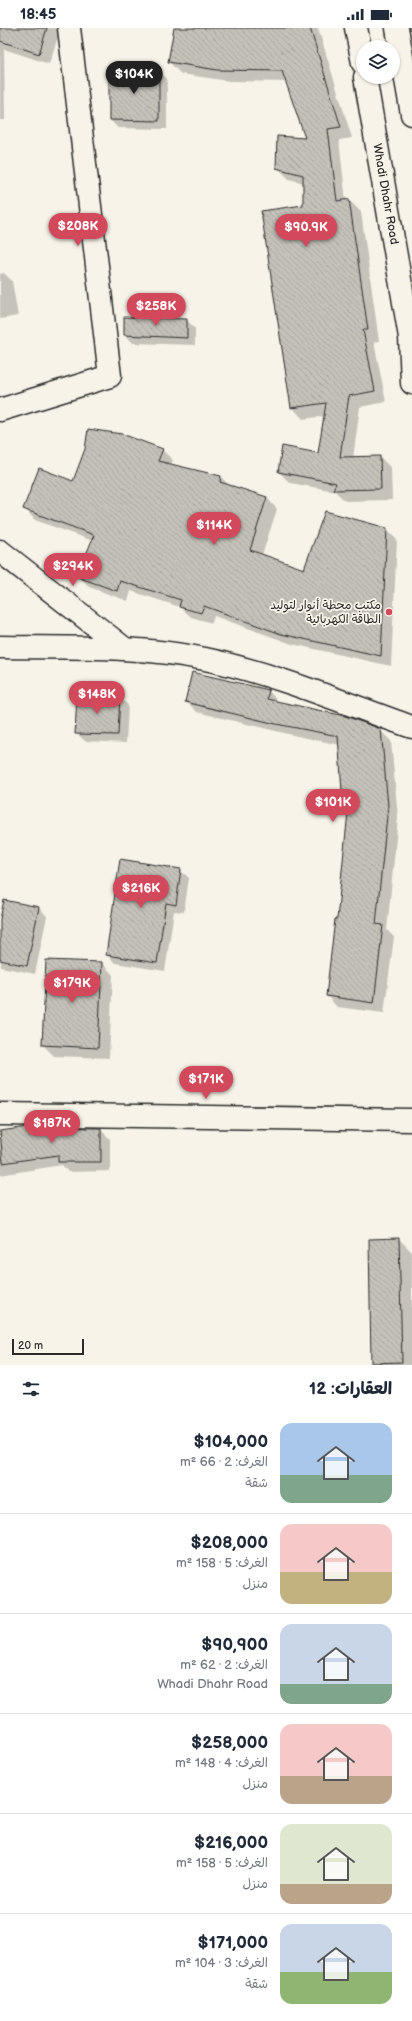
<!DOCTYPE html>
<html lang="ar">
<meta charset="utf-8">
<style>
body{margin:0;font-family:"Balsamiq Sans","Playpen Sans Arabic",sans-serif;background:#f2f2f3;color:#1f2937;direction:rtl;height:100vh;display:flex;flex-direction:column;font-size:15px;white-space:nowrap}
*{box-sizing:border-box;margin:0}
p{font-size:13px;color:#747a83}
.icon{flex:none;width:22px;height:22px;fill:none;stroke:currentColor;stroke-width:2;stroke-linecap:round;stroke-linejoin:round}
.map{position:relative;height:1337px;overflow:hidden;direction:ltr}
.drawer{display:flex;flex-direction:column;background:#fff;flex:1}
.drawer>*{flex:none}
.buttons{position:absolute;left:356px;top:12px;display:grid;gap:8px}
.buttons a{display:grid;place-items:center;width:44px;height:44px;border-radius:50%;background:#fff;box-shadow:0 1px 3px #0004;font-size:20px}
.scale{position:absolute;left:12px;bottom:10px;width:72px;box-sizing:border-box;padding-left:4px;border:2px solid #2b2b2b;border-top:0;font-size:11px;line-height:14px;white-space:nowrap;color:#2b2b2b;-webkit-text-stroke:3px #f7f3e8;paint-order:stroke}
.price{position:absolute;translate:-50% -34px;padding:0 9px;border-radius:14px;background:#d1495b;color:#fff;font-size:13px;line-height:26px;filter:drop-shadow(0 1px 2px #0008)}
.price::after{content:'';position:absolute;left:50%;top:24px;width:12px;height:9px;margin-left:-6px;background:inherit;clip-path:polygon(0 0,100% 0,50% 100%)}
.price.on{background:#222;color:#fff}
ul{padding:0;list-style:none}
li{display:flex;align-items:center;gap:12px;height:100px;padding:0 20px}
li+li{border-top:1px solid #e0e1e3}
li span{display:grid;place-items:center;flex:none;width:112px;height:80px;border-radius:12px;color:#555}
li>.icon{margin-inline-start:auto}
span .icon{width:48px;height:48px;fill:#fffc;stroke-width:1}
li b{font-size:17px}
h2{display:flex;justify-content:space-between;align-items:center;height:48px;padding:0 20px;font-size:17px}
.status{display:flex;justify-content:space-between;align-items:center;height:28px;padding:0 20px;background:#fff;direction:ltr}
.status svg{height:11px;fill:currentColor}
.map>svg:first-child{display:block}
</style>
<div class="status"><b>18:45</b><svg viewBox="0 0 49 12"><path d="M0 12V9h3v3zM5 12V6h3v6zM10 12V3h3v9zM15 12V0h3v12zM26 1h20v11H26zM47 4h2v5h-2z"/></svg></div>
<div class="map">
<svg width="412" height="1337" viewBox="0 0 412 1337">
<defs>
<pattern id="building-back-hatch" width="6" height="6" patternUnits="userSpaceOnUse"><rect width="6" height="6" fill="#c4c1b9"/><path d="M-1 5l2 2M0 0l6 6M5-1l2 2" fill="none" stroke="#a9a69f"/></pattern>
</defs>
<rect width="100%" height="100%" fill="#f7f3e8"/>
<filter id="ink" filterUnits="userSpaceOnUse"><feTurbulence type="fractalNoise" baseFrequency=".025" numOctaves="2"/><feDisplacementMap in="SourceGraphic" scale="8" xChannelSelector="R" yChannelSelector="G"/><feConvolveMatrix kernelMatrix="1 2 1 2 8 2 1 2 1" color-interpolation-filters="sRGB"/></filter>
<g filter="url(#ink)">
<path fill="#0003" d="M0,0H61L49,36L4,21L5,92H0Z
M175,0H318L352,110L339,112L346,173L349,172L361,184L379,313L374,314L386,374L360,379L353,430L380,429L391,440L392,472L345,473L335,463L290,455L279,444L318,426L324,388L303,391L292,379L304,178V155L289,151L277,139L306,111L287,54L229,53L181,46L169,34Z
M110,42L159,43L167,51V101L118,100L110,92Z
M4,245L12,253L18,288L0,291V246Z
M187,292L195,301V317L133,315L125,307Z
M162,422L173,432L171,437L221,449L231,459L267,470L277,481L262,527L305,542L386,501L397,512L391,638L292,616L214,588L212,595L191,589L180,579L131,563L128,573L89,559L79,548L93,513L35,492L25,481L73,455Z
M269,663L279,675L380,702L391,713L398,790L387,902L394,909L384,985L337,979L327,968L338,892L350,769L343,762L340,717L288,706L197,684L186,673Z
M119,669L128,677L126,715L85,713L76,705Z
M180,842L189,850L184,884L174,883L165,943L115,935L107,927Z
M39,880L47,888L35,946L1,939L0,896Z
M102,935L113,947L109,1030L54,1028L43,1017Z
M28,1100L100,1101L110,1111V1143L68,1144L62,1137L0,1147V1104Z
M399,1211L412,1224V1337H372L370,1212Z"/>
<path fill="url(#building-back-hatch)" stroke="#2b2b2b" d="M0,0H47L39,26L0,13Z
M174,0H310L341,99L328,101L337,173L349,171L368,302H363L375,363L349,368L340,429L380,428L381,461L333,462L336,455L278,444L282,418L318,425L326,375L291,380L261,183L303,177V147L276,140L277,108L305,110L282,43L217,42L168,34Z
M109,41L159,42V93L109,92Z
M124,289L187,291V310L124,307Z
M88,401L122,406L163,421L158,433L221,448L220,454L267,469L250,522L304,541L325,483L387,500L381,628L281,606L204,578L201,585L179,579L181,572L120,553L117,563L77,549L94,507L23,481L39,440L73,453L85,421Z
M192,644L269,662L267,671L345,688L381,701L388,778L376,896L383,897L374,975L326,968L335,891H337L350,764L342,763L338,708L276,696L185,674Z
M77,666L120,668L118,707L75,706Z
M120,831L181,841L176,877L166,875L157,935L106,927Z
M4,872L39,879L27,938L0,932V891Z
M46,932L102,934L98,1020L42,1017Z
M28,1099L101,1100V1134H58V1127L3,1135L0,1103Z
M399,1210L402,1334L371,1335L369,1211Z"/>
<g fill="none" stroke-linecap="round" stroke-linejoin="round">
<g stroke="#2b2b2b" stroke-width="25">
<path id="minor" d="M0,382L110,348L69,0
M0,523L125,621
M0,619C68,620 138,617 205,631C276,646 344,675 412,699
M0,1086L412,1092"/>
</g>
<g stroke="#2b2b2b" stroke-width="25">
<path id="major" d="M356,0L363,35
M397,0L412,86
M365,49L410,309L412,355"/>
</g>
<use href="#minor" stroke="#f7f3e8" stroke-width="22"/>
<use href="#major" stroke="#f7f3e8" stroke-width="22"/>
</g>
</g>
<circle fill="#d1495b" stroke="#f7f3e8" stroke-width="1.5" cx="389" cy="584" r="4"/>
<g text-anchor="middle" stroke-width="3.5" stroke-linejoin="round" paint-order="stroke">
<g font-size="12" fill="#2b2b2b" stroke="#f7f3e8">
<text transform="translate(386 166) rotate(80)" y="4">Whadi Dhahr Road</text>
</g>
<g font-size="12" fill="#2b2b2b" stroke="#f7f3e8" text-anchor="end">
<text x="381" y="581">مكتب محطة أنوار لتوليد<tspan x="381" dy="14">الطاقة الكهربائية</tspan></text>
</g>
</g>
</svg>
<div class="buttons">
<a><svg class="icon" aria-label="layers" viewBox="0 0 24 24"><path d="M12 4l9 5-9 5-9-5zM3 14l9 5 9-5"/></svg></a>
</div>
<div class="scale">20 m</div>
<b class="price on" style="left:134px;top:67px">$104K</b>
<b class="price" style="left:78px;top:219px">$208K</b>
<b class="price" style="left:306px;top:220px">$90.9K</b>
<b class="price" style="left:156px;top:299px">$258K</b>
<b class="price" style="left:214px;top:518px">$114K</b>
<b class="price" style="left:73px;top:559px">$294K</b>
<b class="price" style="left:97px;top:687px">$148K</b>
<b class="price" style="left:333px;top:795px">$101K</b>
<b class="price" style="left:141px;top:881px">$216K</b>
<b class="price" style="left:72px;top:976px">$179K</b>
<b class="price" style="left:206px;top:1072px">$171K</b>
<b class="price" style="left:52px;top:1116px">$187K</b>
</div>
<section class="drawer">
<h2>العقارات: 12<svg class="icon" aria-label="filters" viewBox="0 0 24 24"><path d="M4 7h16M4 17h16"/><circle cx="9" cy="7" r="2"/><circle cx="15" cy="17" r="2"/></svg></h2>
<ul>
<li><span style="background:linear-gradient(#a9c7e8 65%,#7fa58c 0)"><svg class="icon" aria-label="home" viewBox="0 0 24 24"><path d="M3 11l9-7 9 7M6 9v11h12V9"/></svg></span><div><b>$104,000</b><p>الغرف: 2 · 66 m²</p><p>شقة</p></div></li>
<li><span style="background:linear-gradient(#f6c9c9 60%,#c2b280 0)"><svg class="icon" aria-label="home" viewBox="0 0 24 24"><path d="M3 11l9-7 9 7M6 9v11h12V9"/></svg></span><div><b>$208,000</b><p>الغرف: 5 · 158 m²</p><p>منزل</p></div></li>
<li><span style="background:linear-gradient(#c9d6e8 75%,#7fa58c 0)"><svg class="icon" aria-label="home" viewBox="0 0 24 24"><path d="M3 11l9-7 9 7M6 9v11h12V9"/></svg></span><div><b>$90,900</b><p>الغرف: 2 · 62 m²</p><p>Whadi Dhahr Road</p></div></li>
<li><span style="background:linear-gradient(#f6c9c9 65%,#b9a48a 0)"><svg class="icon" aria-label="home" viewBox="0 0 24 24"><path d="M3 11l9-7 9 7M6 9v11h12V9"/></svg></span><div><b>$258,000</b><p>الغرف: 4 · 148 m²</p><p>منزل</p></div></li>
<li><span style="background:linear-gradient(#dfe7d0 75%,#b9a48a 0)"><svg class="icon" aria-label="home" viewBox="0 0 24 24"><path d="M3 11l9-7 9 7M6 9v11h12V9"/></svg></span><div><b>$216,000</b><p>الغرف: 5 · 158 m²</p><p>منزل</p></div></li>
<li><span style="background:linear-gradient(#c9d6e8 60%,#8fb573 0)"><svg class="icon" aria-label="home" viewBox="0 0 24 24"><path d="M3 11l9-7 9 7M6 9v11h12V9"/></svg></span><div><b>$171,000</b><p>الغرف: 3 · 104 m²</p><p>شقة</p></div></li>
</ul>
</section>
